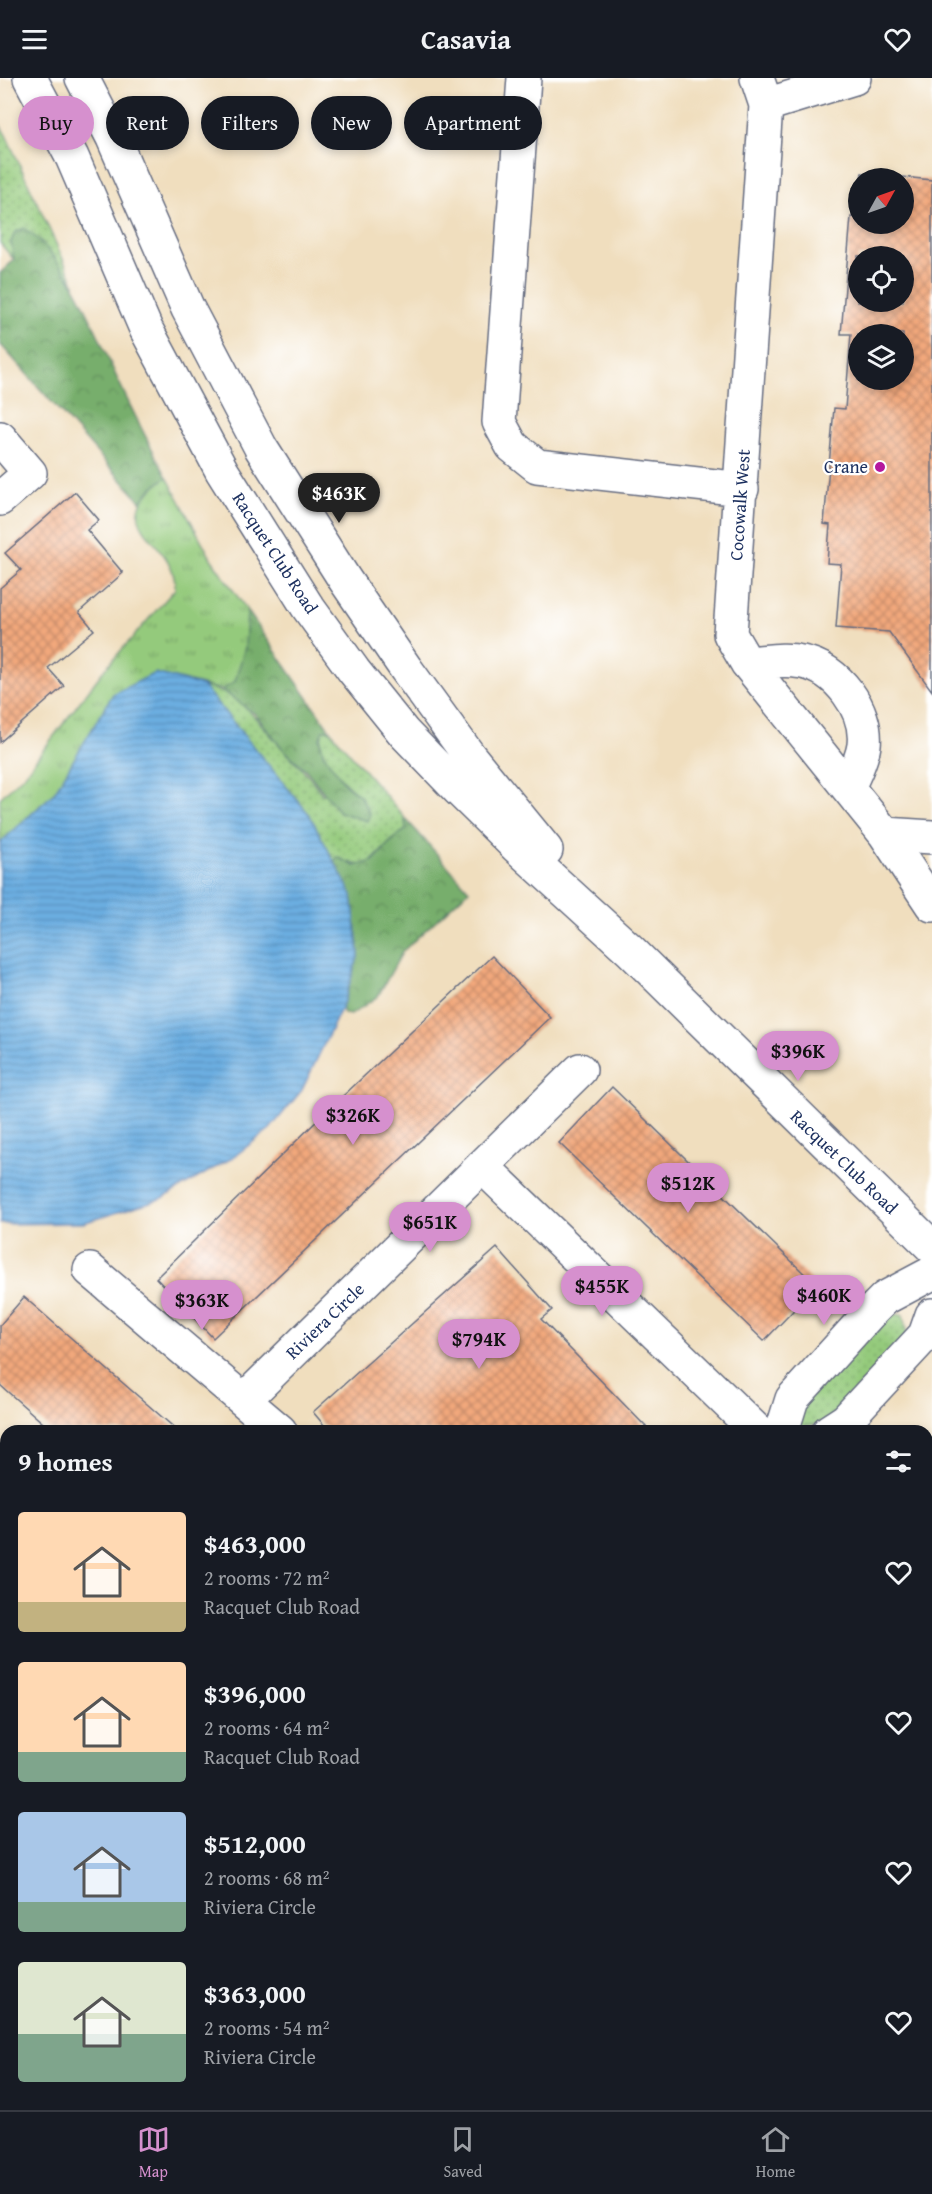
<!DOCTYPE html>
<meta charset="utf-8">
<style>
body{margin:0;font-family:"Gentium Book Plus",serif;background:#242831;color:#f1f3f6;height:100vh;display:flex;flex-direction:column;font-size:22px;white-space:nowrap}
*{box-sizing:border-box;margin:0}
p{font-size:20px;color:#9ea1a6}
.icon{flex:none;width:33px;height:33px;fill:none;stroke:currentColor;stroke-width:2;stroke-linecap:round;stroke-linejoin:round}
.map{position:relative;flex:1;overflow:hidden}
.details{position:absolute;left:0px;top:1347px;width:933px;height:686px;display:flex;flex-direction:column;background:#171b24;border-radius:18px 18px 0 0;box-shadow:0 3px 9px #0003}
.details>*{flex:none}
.top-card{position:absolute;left:18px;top:18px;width:600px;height:54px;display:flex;gap:12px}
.needle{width:39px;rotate:50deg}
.buttons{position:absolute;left:848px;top:90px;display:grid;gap:12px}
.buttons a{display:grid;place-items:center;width:66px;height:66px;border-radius:50%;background:#171b24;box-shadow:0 3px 9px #0003;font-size:30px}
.price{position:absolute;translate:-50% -51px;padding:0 14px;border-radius:21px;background:#d690ce;color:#111;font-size:20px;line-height:39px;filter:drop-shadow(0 2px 3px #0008)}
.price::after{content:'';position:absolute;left:50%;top:36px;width:18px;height:14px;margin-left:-9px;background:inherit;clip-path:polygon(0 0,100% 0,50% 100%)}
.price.selected{background:#222;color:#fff}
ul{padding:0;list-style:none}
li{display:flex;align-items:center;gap:18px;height:150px;padding:0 18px}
li span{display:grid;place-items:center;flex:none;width:168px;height:120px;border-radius:6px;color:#555}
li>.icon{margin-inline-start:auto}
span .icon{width:72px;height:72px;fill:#fffc;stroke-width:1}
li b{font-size:26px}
h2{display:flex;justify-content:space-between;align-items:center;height:72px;padding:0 18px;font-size:26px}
.chip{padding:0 21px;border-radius:27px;background:#171b24;box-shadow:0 3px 9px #0003;font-size:21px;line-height:54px}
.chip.selected{background:#d690ce;color:#111}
header{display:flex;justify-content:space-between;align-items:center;height:78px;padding:0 18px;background:#171b24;font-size:27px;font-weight:700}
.dock{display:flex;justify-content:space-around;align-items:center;height:84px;border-top:2px solid #363941;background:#171b24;font-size:16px;color:#9ea1a6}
.dock a{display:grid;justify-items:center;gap:3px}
.dock .selected{color:#d690ce}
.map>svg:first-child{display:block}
</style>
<header><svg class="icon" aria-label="menu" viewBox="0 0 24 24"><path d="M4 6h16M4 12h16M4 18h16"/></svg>Casavia<svg class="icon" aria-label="heart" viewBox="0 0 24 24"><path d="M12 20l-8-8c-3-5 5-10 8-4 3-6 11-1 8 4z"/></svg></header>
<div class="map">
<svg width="932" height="2032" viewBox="0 0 932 2032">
<defs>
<pattern id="grass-dots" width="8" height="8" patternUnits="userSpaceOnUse" patternTransform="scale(1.5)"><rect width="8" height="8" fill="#94ca7c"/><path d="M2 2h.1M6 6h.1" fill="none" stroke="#78a469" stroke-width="1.8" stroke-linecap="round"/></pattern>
<pattern id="forest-crowns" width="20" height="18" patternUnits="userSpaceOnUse" patternTransform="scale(1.5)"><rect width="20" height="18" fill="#77ae6c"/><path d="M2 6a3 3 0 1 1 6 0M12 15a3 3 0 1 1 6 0" fill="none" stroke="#618e5c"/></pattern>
<pattern id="park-tufts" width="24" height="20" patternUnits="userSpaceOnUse" patternTransform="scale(1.5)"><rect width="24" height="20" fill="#94ca7c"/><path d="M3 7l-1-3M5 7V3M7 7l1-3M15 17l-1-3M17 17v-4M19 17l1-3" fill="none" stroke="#78a469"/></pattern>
<pattern id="water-rules" width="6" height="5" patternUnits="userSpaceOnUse" patternTransform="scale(1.5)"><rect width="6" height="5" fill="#6caee1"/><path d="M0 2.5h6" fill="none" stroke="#588eba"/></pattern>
<pattern id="building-cross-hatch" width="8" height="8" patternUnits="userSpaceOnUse" patternTransform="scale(1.5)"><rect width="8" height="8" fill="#f2a87c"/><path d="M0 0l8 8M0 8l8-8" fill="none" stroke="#c38969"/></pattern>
</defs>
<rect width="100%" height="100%" fill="#fff"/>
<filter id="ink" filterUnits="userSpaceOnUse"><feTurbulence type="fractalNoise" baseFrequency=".0167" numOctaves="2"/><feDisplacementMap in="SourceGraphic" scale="12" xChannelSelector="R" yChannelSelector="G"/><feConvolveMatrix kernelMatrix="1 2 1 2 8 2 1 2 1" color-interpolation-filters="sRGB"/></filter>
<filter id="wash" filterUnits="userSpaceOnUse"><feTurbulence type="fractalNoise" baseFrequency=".008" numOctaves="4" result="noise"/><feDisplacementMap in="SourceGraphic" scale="24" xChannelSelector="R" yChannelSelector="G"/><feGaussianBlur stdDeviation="1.35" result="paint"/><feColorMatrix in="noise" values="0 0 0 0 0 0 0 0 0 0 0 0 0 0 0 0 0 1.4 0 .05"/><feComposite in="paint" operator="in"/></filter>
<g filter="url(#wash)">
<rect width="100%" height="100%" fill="#f0debe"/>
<path fill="url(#grass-dots)" stroke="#587c6d" stroke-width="1.5" d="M0,47L6,57L75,207L40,162L14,182L0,165Z
M203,608C242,616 257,643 282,670C298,687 308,695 322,716L360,718C342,703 313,677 323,652H330L405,740L406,752C400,758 392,761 387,767C368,788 364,793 337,779L335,785L309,736Z
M870,1235L903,1237L910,1273L846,1342L793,1350L792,1321Z"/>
<path fill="url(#forest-crowns)" stroke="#496e65" stroke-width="1.5" d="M24,150C73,186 93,247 117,300C133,334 149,366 167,399L152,410L141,424L0,266V195L14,182L11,164L15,154Z
M247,532L330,652H323L320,661L323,675L345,706L360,718L370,736L367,743L339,734L306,692L283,671L255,636L222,612L235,603L245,569Z
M405,740L469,812L403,873L378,918L351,937L344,936L342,929L359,876L352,818L335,785L337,779L355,788L373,783L396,758L406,752Z"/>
<path fill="url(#park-tufts)" stroke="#587c6d" stroke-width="1.5" d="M167,399L212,482L247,532L245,569L235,603L222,612L155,595L113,616L54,715L0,765V720L25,696L104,592L175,511C178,460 97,449 167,399Z"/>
<path fill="url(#water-rules)" stroke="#446ea0" stroke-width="1.5" d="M155,595L203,608L309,736L352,817L359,876L342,929L302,1012L270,1051L232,1080L163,1120L83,1145L0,1146V765L54,715L113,616Z
M0,1412L6,1418V2026L661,2027L642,2032H0Z
M932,1827V1936H927V1828Z"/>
<g id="blocks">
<path fill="url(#building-cross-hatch)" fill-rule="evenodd" d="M862,95L932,102V613L889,554L836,550L841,486L827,485L830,447L824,446L834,330L845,331L851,256H841L851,139H858V135V146H903V100H861ZM858,178H903V224H858ZM858,256H903V302H858Z
M75,414L99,442L87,452L123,495L79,534L94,552L48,590L64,608L0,664V510L21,492L5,475Z
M492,878L550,939L213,1260L156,1200L327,1033Z
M612,1009L817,1208L764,1263L559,1065Z
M497,1170L552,1232L541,1241L650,1353H329L313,1334Z
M24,1219L178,1353H52L0,1307V1247Z"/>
</g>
</g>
<g filter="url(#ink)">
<use href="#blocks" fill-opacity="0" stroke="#666c80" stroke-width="1.5"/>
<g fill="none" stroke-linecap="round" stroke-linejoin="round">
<g stroke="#666c80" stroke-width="36">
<path id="minor" d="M30,0L72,79L146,251L222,393L307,528L354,593L404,655L459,712L516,768L630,872L932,1169
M82,0L113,60L188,231L261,370L345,502L406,591L470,679L546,772
M524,0L499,344L512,368L537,388L742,411
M757,0L766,27L730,556L747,585L885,756L932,759
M766,27L854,0
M0,360L30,395L0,421
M747,585C765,584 784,580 802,584C837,590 868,632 864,667C862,682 854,696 848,710
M885,756L932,827
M482,1088L757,1353
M90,1192L280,1353
M244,1322L580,992
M782,1353L792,1321L870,1235L885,1220L932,1195
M829,1353L846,1342L925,1257L932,1237
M927,1547L932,1556
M927,1629L932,1628"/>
</g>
<use href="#minor" stroke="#fff" stroke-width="33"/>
</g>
</g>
<circle fill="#b5179e" stroke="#fff" stroke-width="2" cx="880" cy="389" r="6"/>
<g text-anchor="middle" stroke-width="4.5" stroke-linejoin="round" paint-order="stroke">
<g font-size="18" fill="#1b2f5e" stroke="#fff" text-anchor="end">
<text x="868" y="395">Crane</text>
</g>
<g font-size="18" fill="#1b2f5e" stroke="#fff">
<text transform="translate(740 427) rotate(-86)" y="6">Cocowalk West</text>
<text transform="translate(275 475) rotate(57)" y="6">Racquet Club Road</text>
<text transform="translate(844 1084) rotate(44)" y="6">Racquet Club Road</text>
<text transform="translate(325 1243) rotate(-44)" y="6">Riviera Circle</text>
</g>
</g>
</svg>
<div class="buttons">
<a><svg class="needle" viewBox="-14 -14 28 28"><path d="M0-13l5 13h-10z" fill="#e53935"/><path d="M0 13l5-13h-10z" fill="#9ea1a6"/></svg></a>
<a><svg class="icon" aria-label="locate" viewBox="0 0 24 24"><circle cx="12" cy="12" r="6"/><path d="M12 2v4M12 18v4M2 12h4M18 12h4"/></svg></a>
<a><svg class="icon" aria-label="layers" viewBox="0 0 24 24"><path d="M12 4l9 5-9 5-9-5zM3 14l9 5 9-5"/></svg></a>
</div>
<b class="price selected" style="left:339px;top:446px">$463K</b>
<b class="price" style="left:798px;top:1004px">$396K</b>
<b class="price" style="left:353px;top:1068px">$326K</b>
<b class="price" style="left:688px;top:1136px">$512K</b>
<b class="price" style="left:430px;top:1175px">$651K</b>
<b class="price" style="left:602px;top:1239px">$455K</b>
<b class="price" style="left:824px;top:1248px">$460K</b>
<b class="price" style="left:202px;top:1253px">$363K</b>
<b class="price" style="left:479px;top:1292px">$794K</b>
<div class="top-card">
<a class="chip selected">Buy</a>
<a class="chip">Rent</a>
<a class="chip">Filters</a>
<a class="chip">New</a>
<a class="chip">Apartment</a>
</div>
<section class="details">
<h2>9 homes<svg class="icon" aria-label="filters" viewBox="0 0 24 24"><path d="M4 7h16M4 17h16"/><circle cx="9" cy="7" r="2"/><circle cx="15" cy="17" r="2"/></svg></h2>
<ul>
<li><span style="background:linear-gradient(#ffd9b3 75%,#c2b280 0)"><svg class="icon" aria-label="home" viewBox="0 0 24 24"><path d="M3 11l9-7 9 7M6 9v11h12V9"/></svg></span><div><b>$463,000</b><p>2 rooms · 72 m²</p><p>Racquet Club Road</p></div><svg class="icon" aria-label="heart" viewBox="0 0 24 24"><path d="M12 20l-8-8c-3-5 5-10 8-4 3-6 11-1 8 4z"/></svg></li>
<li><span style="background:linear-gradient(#ffd9b3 75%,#7fa58c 0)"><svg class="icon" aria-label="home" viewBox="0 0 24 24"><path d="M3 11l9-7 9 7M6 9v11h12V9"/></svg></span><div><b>$396,000</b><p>2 rooms · 64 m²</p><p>Racquet Club Road</p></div><svg class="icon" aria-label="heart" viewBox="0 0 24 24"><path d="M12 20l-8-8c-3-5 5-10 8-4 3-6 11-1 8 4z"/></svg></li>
<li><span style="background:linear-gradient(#a9c7e8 75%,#7fa58c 0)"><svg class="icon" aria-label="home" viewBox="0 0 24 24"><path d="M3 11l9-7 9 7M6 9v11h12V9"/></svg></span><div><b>$512,000</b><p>2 rooms · 68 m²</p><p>Riviera Circle</p></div><svg class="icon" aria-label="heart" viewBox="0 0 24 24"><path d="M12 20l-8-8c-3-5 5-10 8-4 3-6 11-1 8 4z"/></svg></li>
<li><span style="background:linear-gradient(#dfe7d0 60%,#7fa58c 0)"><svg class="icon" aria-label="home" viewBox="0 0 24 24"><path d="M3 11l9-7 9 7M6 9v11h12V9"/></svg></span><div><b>$363,000</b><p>2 rooms · 54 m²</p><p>Riviera Circle</p></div><svg class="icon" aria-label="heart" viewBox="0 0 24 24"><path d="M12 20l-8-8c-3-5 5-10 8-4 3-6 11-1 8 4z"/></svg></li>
</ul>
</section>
</div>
<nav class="dock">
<a class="selected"><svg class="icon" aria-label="map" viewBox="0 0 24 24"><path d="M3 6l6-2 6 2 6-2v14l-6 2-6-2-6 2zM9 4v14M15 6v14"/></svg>Map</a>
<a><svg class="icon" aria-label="saved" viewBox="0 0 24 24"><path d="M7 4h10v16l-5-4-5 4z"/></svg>Saved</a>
<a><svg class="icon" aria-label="home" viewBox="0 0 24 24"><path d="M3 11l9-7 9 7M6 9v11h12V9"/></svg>Home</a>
</nav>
